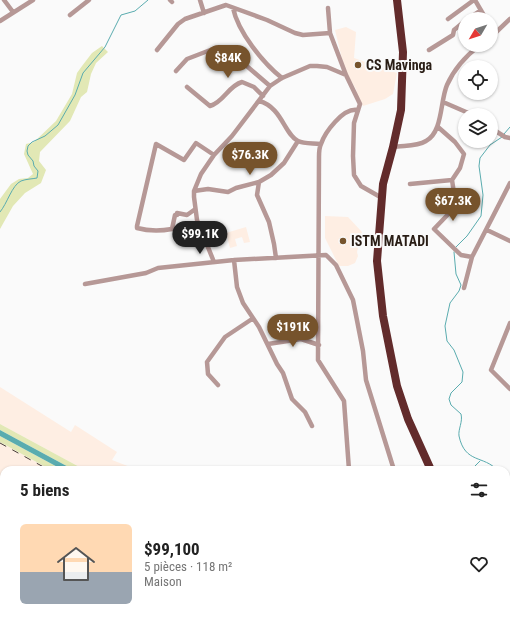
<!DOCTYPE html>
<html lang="fr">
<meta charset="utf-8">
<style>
body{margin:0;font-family:"Roboto Condensed",sans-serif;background:#f6f6f6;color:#222;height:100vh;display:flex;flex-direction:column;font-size:15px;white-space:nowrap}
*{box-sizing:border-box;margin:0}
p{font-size:13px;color:#767676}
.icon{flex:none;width:22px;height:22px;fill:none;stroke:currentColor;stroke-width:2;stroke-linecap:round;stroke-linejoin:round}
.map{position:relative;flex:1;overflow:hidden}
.side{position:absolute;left:0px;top:466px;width:510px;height:156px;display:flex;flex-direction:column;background:#fff;border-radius:12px 12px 0 0;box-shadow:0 1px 3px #0004}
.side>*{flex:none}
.needle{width:26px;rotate:231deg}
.tools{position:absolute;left:458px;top:12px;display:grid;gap:8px}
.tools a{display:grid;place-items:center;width:40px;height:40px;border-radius:50%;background:#fff;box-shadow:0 1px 3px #0004;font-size:20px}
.price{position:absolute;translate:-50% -34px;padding:0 9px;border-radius:14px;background:#76532c;color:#fff;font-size:13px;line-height:26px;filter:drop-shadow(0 1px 2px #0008)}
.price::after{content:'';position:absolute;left:50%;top:24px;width:12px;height:9px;margin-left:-6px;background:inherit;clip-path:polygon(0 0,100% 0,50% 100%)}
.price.on{background:#222;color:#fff}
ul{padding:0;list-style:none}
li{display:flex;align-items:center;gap:12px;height:100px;padding:0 20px}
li+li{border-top:1px solid #e0e0e0}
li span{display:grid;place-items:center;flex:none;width:112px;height:80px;border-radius:6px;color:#555}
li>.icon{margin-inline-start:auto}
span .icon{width:48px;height:48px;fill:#fffc;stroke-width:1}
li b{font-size:17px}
h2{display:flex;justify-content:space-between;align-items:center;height:48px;padding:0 20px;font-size:17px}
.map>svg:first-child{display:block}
</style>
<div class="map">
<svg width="510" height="622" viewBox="0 0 510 622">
<rect width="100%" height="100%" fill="#fafafa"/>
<path fill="#feeee3" d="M346,27L356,32L354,58L397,73L393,94L385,99L363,106L358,98L356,89L345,71L335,30Z
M325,216L348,217L362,232L357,252L358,256L355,263L348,266H339L325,238Z
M246,227L250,242L244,243L242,237L235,239L237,246L230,248L226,233Z
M0,387L71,432L75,425L117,452L112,460L138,470H85L0,424Z
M0,442L51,470H4V546L0,545Z"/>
<path fill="#e2e8b5" d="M102,46L108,52L96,63L91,74L87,92L81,97L70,121L40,152L39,161L46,170L41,183L25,193L13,206L0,229V199L11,184L19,179L28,178L33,174L24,154L26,144L34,142L56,121L72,94L77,73L82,66L92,53Z
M0,424L85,470H74L0,430Z
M0,436L63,470H51L0,442Z"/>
<path fill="#5aacaf" d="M0,430L74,470H63L0,436Z
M0,545L4,546V618H223L224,622H0Z"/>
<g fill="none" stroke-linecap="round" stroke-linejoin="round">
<path stroke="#5aacaf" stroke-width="1" d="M504,134L510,127
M0,212C7,204 12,185 21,181C26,179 32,179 37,178L38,171L34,166L33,161L28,155L27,151L28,146L32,142L45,136L58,125L75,95L83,73L105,47L121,15L135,11L148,0
M456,247L467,236L481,216L483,195L479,166L480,158L490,145L502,137
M454,252L456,274L461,285L459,291L450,303L445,326L447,341L454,350L463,372L462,382L451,393L449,399L451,405L461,414C463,422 458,429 459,436C465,464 484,455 497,470
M471,470L480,461
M506,481L510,486"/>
<path stroke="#b69896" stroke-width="4.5" d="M4,0L13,12
M170,0L172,2
M200,0L204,13
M475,0L486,19
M233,8C238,32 263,63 282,78
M328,8L330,33L346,75
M70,15L89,0
M448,19L474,0
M468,19L481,10
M0,21L33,0
M491,27L495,33
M491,37L510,19
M157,50L178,24L185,19L226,5L267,20L295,33L303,35L330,33
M429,50L453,35L454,30L465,21
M176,71L187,59L213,49H227L270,86
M187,87L210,106C224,102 228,86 242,82L254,87L263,96
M259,101C282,107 284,134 298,141C304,144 314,143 320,144
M443,102L473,115
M438,127L455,142L464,154L460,168L452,180L456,206L434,229L461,255L472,257
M491,128L505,137L510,138
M393,147C404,145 416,147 426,141C443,132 440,101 447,85C454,69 467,55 480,45
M259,182L257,195L269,222L274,244L276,258
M410,184L452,180
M194,191L208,189L228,192L236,188L259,182L271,175L284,163L298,141
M194,210L187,215L177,213V215H175L172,229C161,231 148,231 137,228V226L156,144L184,160L196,143L214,155
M487,230L510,241
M234,260L237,287L243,303L259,327L277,364L283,373L292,399L305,412L312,426
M214,262L197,220L194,197V191L201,174L214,155L232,136L270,86L282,78L310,66H317L327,67L346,75L360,104L354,123L353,156L354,175L361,186L382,198
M85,284L146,273L158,268L234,260L326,255L336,265L353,300L363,351L366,380L394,470
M464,288L472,257L510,183
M510,323L491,370L510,389
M268,344L301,339L319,345
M218,385L208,374L207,362L225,337L252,319
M349,470L344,401L318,360L319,157C319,153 319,148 321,144C325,132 343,108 357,110
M400,618L403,622
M438,618L441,622
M495,618L498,622
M382,622L387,618"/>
<path stroke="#622b2b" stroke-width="8" d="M397,0L403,52L401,110L393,147L383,184L377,261L383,316L397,386L408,419L431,470
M506,585L510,590"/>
<path stroke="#483e37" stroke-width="1" stroke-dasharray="7 7" stroke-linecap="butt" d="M0,443L49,470
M248,618L249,622"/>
</g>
<g fill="#76532c" stroke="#fafafa" stroke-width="1.5">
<circle cx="358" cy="65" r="4"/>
<circle cx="343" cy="241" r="4"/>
</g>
<g text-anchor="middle" stroke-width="4" stroke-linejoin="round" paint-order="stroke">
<g font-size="14" font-weight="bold" fill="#291d15" stroke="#fafafa" text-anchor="start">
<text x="366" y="70">CS Mavinga</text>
<text x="351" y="246">ISTM MATADI</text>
</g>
</g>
</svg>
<div class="tools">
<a><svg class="needle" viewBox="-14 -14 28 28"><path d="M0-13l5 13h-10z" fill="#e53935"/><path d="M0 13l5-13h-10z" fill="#767676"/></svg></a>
<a><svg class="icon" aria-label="locate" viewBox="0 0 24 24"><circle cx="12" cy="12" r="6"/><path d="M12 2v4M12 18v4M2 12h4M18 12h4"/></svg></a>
<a><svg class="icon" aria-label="layers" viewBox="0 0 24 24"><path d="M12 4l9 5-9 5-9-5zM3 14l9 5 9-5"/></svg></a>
</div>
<b class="price" style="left:228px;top:79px">$84K</b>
<b class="price" style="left:250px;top:176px">$76.3K</b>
<b class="price" style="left:453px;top:222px">$67.3K</b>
<b class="price on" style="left:200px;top:255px">$99.1K</b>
<b class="price" style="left:293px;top:348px">$191K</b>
<section class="side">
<h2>5 biens<svg class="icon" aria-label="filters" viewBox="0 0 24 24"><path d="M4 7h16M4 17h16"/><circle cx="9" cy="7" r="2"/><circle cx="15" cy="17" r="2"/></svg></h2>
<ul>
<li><span style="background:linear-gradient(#ffd9b3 60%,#9aa5b1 0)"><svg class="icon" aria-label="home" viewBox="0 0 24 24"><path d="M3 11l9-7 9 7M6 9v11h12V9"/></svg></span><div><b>$99,100</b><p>5 pièces · 118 m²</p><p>Maison</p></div><svg class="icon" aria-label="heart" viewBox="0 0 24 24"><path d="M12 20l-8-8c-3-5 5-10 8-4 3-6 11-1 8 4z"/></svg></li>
</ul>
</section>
</div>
